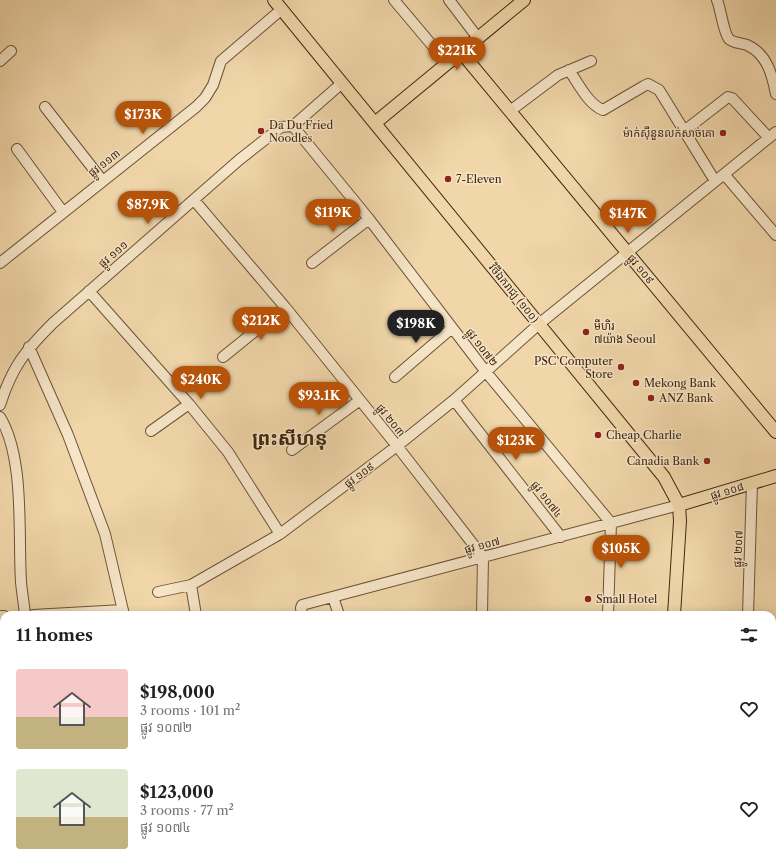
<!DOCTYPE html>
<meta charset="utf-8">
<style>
body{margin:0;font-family:"Libre Caslon Text","Noto Sans Khmer",serif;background:#f6f6f6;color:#202124;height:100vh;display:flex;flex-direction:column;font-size:15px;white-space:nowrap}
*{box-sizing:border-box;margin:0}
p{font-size:13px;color:#757577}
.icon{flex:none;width:22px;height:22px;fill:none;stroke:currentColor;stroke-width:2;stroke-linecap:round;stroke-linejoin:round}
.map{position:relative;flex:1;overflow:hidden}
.drawer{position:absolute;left:0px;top:611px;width:776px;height:256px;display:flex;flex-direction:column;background:#fff;border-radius:12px 12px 0 0;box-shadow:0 2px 10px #0003}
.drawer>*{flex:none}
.price{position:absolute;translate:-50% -34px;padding:0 9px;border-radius:14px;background:#b45309;color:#fff;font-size:13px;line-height:26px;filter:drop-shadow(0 1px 2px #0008)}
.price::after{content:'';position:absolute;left:50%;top:24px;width:12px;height:9px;margin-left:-6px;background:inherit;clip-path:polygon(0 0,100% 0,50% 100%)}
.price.active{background:#222;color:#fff}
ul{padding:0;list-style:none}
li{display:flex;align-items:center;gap:12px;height:100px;padding:0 16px}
li span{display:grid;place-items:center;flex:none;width:112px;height:80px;border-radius:4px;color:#555}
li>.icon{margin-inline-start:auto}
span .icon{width:48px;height:48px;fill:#fffc;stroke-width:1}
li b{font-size:17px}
h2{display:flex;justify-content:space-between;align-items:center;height:48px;padding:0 16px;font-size:17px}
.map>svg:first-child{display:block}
</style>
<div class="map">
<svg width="776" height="867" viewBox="0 0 776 867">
<rect width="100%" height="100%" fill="#f0d6a9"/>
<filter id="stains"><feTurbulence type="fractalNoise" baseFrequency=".005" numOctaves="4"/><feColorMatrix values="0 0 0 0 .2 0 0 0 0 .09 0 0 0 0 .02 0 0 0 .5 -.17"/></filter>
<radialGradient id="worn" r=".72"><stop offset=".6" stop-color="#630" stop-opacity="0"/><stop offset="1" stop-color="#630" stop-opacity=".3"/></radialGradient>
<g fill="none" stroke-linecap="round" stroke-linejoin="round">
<g stroke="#6c5335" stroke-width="12">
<path id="minor" d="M394,0L447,63
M449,0L478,38
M717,0C721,9 723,32 729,39C733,43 741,43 747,45C767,54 772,74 776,94
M0,61L11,51
M569,70C578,83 588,104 603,110L644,86L648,84L659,90L664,98L715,181
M45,107L102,180
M510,111L558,75L591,61
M293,126L369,219L486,372L611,523L608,615
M684,131L728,97L732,98L769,138
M17,149L63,212
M724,174L776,235
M194,200L285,307L397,446L483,557L482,615
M0,263L196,107L205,98L213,85L221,61L282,9
M312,263L369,219
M89,291L189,404L228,452L280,534
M29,347L68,435L105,534L124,615
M223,357L285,307
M395,377L452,328
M454,400L561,537
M0,405C12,367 25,351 53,323L239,160L281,127L293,126L342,83
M0,417C25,458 18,533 21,582C22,593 24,604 25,615
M151,431L189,404
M292,450L360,400
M191,585L196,615
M158,592L191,585L280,534L397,446L454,400L539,324L776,132
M333,597L339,615
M33,615L123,610
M302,615L301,608L302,605L679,505
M748,615L752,483
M0,616H4
M772,667H776
M0,818L4,819
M772,859L776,860
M107,867V863
M215,867V863
M319,867L320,863
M548,867L549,863
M732,867L733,863"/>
</g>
<g stroke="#40270e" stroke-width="14">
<path id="major" d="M274,0L664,477L679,505L680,521L674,615
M461,52L776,432
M375,123L524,0
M679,505L776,476
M431,867V863
M657,867V863"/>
</g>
<use href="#minor" stroke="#f5e4c7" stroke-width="10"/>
<use href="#major" stroke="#f0d6a9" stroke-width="12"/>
</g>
<g fill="#8f2418" stroke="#f5e4c7" stroke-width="1.5">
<circle cx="261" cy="131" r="4"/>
<circle cx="723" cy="133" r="4"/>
<circle cx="448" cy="179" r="4"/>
<circle cx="586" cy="332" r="4"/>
<circle cx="621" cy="367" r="4"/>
<circle cx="636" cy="383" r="4"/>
<circle cx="651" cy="398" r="4"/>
<circle cx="598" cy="435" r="4"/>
<circle cx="707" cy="461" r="4"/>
<circle cx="588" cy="599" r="4"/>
</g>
<g text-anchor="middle" stroke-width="3" stroke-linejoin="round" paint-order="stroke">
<g font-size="11" fill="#40270e" stroke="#f5e4c7" text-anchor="start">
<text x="269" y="129">Da Du Fried<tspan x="269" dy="13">Noodles</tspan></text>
<text x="715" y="137" text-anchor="end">ម៉ាក់សុីនួនលក់សាច់គោ</text>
<text x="456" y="183">7-Eleven</text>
<text x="594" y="330">មីហិរ<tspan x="594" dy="13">៧យ៉ាង Seoul</tspan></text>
<text x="613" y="365" text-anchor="end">PSC Computer<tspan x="613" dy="13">Store</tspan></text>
<text x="644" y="387">Mekong Bank</text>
<text x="659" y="402">ANZ Bank</text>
<text x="606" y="439">Cheap Charlie</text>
<text x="699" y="465" text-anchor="end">Canadia Bank</text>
<text x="596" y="603">Small Hotel</text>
</g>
<g font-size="11" fill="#40270e" stroke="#f5e4c7">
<text transform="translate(104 163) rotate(-38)" y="4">ផ្លូវ ១១៣</text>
<text transform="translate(113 254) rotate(-41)" y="4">ផ្លូវ ១១១</text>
<text transform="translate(641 269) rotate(50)" y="4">ផ្លូវ ១០៩</text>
<text transform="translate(514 293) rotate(51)" y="4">វិថីឯករាជ្យ (១០០)</text>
<text transform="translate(482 347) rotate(52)" y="4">ផ្លូវ ១០៧២</text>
<text transform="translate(391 420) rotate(51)" y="4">ផ្លូវ ២០៣</text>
<text transform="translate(359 475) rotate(-37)" y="4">ផ្លូវ ១០៩</text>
<text transform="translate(727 491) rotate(-17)" y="4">ផ្លូវ ១០៨</text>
<text transform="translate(547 499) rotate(52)" y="4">ផ្លូវ ១០៧៤</text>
<text transform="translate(482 545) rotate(-15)" y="4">ផ្លូវ ១០៧</text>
<text transform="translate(738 549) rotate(-88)" y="4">ផ្លូវ ២០៧</text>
</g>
<g font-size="19" font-weight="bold" fill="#40270e" stroke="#f5e4c7">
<text x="290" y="445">ព្រះសីហនុ</text>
</g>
</g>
<rect width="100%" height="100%" filter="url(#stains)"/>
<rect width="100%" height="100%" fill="url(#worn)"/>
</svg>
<b class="price" style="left:457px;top:71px">$221K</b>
<b class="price" style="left:143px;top:135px">$173K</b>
<b class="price" style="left:148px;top:225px">$87.9K</b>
<b class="price" style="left:333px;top:233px">$119K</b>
<b class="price" style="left:628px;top:234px">$147K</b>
<b class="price" style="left:261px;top:341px">$212K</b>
<b class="price active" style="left:416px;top:344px">$198K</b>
<b class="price" style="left:201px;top:400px">$240K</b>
<b class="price" style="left:319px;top:416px">$93.1K</b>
<b class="price" style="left:516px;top:461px">$123K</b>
<b class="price" style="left:621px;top:569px">$105K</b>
<section class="drawer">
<h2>11 homes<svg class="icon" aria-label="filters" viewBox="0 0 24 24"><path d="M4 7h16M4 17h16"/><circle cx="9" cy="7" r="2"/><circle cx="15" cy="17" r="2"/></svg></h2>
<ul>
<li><span style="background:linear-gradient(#f6c9c9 60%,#c2b280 0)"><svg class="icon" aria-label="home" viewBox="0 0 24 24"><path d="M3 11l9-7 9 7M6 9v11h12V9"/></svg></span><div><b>$198,000</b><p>3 rooms · 101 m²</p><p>ផ្លូវ ១០៧២</p></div><svg class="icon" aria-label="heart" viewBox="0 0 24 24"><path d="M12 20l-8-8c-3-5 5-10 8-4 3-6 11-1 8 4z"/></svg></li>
<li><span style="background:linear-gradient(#dfe7d0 60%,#c2b280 0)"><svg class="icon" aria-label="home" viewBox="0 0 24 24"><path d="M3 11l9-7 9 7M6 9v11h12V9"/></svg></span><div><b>$123,000</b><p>3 rooms · 77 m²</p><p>ផ្លូវ ១០៧៤</p></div><svg class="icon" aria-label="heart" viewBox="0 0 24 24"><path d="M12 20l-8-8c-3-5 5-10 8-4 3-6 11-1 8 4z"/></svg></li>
</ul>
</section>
</div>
